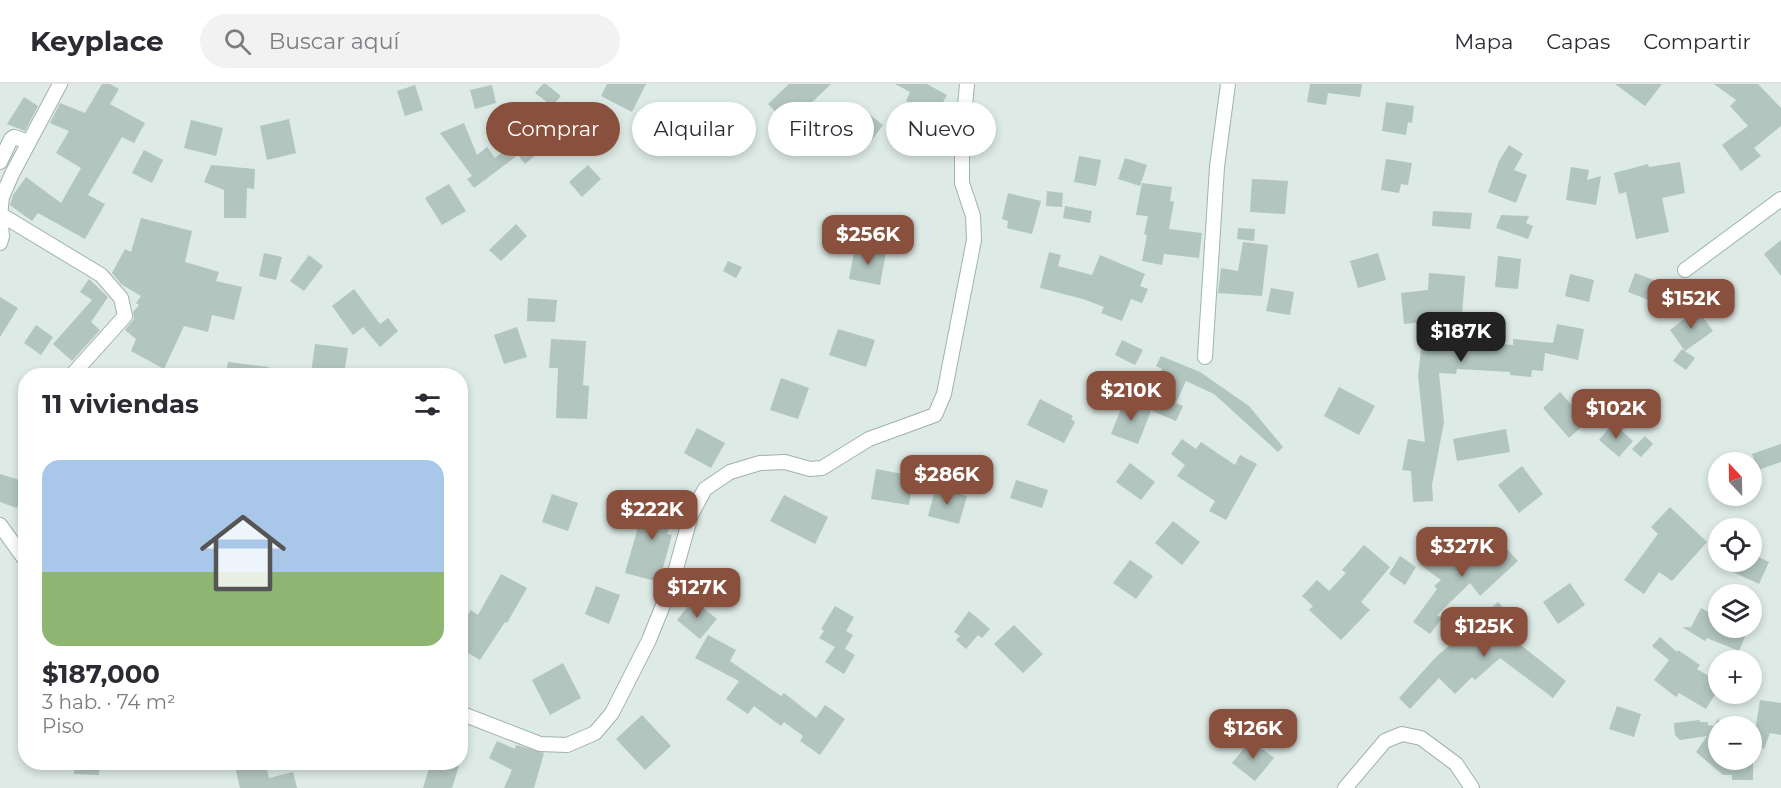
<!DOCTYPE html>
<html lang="es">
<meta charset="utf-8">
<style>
body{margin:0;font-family:Montserrat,sans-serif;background:#f2f2f3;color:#2b2b33;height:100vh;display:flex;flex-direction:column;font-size:22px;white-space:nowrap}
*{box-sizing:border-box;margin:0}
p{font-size:20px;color:#7c7c81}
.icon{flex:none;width:33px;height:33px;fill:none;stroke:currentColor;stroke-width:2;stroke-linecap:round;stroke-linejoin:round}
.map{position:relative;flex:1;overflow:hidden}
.details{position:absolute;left:18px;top:284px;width:450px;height:402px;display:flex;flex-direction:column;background:#fff;border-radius:24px;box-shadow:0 3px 9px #0003}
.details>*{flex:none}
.banner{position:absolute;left:486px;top:18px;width:570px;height:54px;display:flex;gap:12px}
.needle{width:39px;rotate:338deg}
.tools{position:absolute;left:1708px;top:368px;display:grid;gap:12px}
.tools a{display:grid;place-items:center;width:54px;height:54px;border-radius:50%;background:#fff;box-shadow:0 3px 9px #0003;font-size:30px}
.price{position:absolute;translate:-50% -51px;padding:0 14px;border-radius:12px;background:#89503d;color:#fff;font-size:20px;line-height:39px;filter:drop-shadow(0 2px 3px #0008)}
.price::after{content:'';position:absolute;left:50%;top:36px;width:18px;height:14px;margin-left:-9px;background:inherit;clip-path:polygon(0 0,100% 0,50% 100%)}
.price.current{background:#222;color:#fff}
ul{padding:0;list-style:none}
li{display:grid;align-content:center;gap:12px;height:318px;padding:0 24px}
li span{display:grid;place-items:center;height:186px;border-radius:18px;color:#555}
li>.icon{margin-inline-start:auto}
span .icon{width:108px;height:108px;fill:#fffc;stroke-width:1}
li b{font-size:26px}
h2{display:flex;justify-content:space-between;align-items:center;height:72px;padding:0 24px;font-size:26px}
.chip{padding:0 21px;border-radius:27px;background:#fff;box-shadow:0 3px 9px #0003;font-size:21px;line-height:54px}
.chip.current{background:#89503d;color:#fff}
header{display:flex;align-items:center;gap:36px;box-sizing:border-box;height:84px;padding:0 30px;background:#fff;border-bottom:2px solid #e1e1e2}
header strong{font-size:28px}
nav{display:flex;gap:33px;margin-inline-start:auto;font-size:21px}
.search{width:420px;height:54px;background:#f2f2f3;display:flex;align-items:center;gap:15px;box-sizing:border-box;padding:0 21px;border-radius:33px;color:#7c7c81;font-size:22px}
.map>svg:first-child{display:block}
</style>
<header>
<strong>Keyplace</strong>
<div class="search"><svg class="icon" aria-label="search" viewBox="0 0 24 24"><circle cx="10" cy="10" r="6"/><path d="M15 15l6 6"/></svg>Buscar aquí</div>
<nav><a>Mapa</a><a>Capas</a><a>Compartir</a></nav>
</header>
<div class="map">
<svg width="1781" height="704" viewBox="0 0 1781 704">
<rect width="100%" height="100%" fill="#ddeae5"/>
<path fill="#b2c5be" d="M102,0H110L119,5L110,20L145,39L134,59L122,53L88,111L105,120L85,155L38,129L32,137L10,121L13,111L26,93L61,119L81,84L56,69L69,47L50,39L60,19L85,29Z
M543,0H546L561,12L552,22L535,9Z
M607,0H646L632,28L601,12Z
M789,0H831L788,41L768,20Z
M895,0H927L947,11L935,32L906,17L910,8Z
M1310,0H1362L1360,13L1328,9L1326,21L1307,18Z
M1615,0H1662L1645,22Z
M1714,0H1758L1781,24V42L1754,64L1761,72L1741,87L1722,61L1748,42L1730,22L1736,16Z
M415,1L423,26L405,32L397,7Z
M492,1L496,19L475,25L470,6Z
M24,13L38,22L25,47L7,40Z
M1386,18L1414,22L1412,39L1408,38L1406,51L1382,47Z
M856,20L883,41L866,64L838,43Z
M543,28L556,49L537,60L542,66L525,80L518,71L474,104L467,95L472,92L440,49L464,39L477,71L487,63L495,74L536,42L532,35Z
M939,34L954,39L952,57L934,51Z
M289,35L296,69L267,76L260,42Z
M191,36L223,44L216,72L184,64Z
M1509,61L1523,70L1514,86L1527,91L1516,119L1488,108L1499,77Z
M144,66L163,76L152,99L132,89Z
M1079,72L1101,76L1096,102L1074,98Z
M1125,74L1147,81L1140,102L1118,95Z
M1386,75L1412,79L1408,101L1401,100L1399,109L1381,106Z
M1680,78L1685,109L1662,114L1669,148L1636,155L1626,108L1619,110L1614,89L1648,80L1649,83Z
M211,81L255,85L254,105L247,104L246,134H224V106L204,98Z
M588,81L601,95L582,113L569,98Z
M1571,83L1589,86L1587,96L1601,92L1596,121L1566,116Z
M1252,95L1288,97L1285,130L1250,128Z
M1142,99L1172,103L1170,117L1174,118L1169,145L1202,149L1199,174L1164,170L1162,181L1142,177L1147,151L1144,150L1148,132L1136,131Z
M449,100L466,127L442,141L425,114Z
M1047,107L1063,109L1062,123L1046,122Z
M1008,109L1041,117L1032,150L1007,144L1008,137L1002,135Z
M1065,122L1092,127L1090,139L1063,134Z
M1433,127L1472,129L1470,145L1432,142Z
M1501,131L1529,132L1526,139L1533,142L1528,155L1496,144Z
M141,134L192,147L185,178L219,188L216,197L242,203L234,236L212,231L208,248L184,242L164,285L131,267L136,255L125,246L134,235L133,228L139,221L136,219L141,212L121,200L112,189L125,165L131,168Z
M516,140L527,152L501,177L489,166Z
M1238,144L1255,145L1254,157L1237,155Z
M1781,156V192L1764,170Z
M1243,158L1268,161L1262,212L1218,209L1221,184L1238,187Z
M855,163L886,168L880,201L849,195Z
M1049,168L1061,171L1058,182L1092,191L1100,171L1145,190L1140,202L1148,205L1142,219L1131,215L1122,237L1101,229L1104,223L1083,215L1040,204Z
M264,169L282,173L276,196L259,192Z
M1378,169L1386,196L1358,204L1350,177Z
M309,171L323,182L304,207L290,197Z
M1498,172L1521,175L1518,205L1495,203Z
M728,177L742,183L736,194L723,187Z
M1429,189L1465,192L1461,246L1485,247V259L1513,261V255L1553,259L1557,240L1584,245L1578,276L1545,269L1543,287L1532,286L1531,293L1510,291V288L1457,285L1456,290L1439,289L1444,338L1432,401L1433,417L1413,418L1411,387L1402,386L1408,355L1425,358L1418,292L1424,238L1404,240L1401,209L1428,206Z
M1635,189L1662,199L1654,218L1628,208Z
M1570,190L1594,196L1589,218L1565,212Z
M89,195L108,213L91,238L100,246L72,277L53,260L92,216L80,208Z
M1271,204L1294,208L1290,231L1266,227Z
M354,205L380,240L388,234L398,247L380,263L363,243L353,251L332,222Z
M0,213L18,224L0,253Z
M528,214L557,216L555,238L527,237Z
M1697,225L1713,247L1685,267L1670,246Z
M36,241L53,253L41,271L24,259Z
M517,243L527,273L504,280L494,251Z
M838,245L875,256L866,283L829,271Z
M551,255L586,257L583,301L589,302L587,335L556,334L558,284H549Z
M1122,256L1143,266L1135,281L1115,271Z
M315,260L348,264L344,291L311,289Z
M1682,265L1695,274L1686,286L1673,277Z
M1161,272L1200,288L1249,322L1283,363L1278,368L1214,310L1186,297L1176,319L1183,322L1176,337L1145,324L1162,285L1156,282Z
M228,278L269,283L268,291H226Z
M781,294L809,304L798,335L770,326Z
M1339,303L1375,322L1359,351L1324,332Z
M1560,308L1587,338L1569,354L1543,324Z
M1040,315L1073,332L1071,335L1075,338L1064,359L1027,341Z
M1124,317L1151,327L1138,360L1111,350Z
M1613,339L1633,357L1619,373L1599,356Z
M697,344L725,359L711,384L684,369Z
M1506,345L1510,368L1457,377L1453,355Z
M1645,352L1653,360L1641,373L1632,365Z
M1182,355L1196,365L1201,358L1235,381L1240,371L1257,380L1226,436L1209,427L1215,417L1177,392L1185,381L1171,370Z
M1781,360V378L1758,386L1752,370Z
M1130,379L1155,398L1141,416L1116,398Z
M1522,382L1543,410L1519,429L1498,401Z
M876,385L914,392L909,421L871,415Z
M0,390L26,398L17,424L0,418Z
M1016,396L1048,406L1042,424L1010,414Z
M936,403L967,412L959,440L928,432Z
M552,410L578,419L568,447L542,438Z
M784,411L828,433L815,460L770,437Z
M650,413L677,424L667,450L672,451L659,498L625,489L638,443Z
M1670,423L1707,458L1672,497L1659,488L1644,510L1624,496L1658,450L1651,443Z
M1173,437L1200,458L1182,481L1155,459Z
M1495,452L1518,477L1480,512L1470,499L1437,531L1442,534L1430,550L1413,538L1437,505L1434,502L1441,496L1419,480L1431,463L1460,483Z
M1364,461L1390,483L1361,518L1370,526L1341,556L1309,526L1313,522L1302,512L1317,496L1329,507L1346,489L1342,486Z
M1752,470L1769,478L1759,500L1733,488L1738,477H1752Z
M1400,472L1416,483L1405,501L1389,490Z
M1130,476L1153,492L1136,515L1113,499Z
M501,490L527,504L507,539L505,538L480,576L460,564V542L471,526L478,531Z
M1570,499L1585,521L1558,540L1543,518Z
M596,502L620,511L609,540L585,530Z
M693,516L717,535L700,555L677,536Z
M1498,518L1527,549L1517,558L1566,597L1553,614L1500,574L1475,596L1472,593L1455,610L1439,594L1410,625L1399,614L1435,574Z
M835,522L854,533L846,547L853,551L845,565L855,571L844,590L825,578L835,563L819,554L824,547L821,545Z
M1701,524L1718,533L1713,543H1749L1739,567L1707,554L1705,557L1682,543H1691Z
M969,527L990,545L982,554L978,551L966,565L956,556L960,552L954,548Z
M1014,541L1043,570L1023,589L994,560Z
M708,551L736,566L730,577L781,612L784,609L816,634L825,621L845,635L820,671L800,657L803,652L784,638L781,642L754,622L748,630L726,615L739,597L695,574Z
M1660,553L1677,568L1678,566L1700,581L1697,585L1719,598V604L1706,625L1679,609L1676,613L1654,596L1669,576L1652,562Z
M563,579L581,614L550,631L532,596Z
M1760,616L1781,619V651L1770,649L1764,665L1753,660Z
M1617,622L1641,630L1634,653L1609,645Z
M642,631L671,662L645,686L616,655Z
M1719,634V675H1753V696H1732V691H1723L1696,668L1707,652L1680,656L1675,651L1674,639L1700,636L1699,638H1708V641L1714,642Z
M1251,656L1274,674L1255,697L1232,679Z
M497,657L515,665L516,661L544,669L534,704H504L512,686L489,674Z
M75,678H100L99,691L74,690Z
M234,678H265L269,694L293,688L297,704H240Z
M431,678H448L459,682L452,704H423Z"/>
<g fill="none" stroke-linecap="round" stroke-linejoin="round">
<g stroke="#a0b2ac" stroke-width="16">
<path id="minor" d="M0,78L11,55L14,53L29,58
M0,130L101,191L121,214L125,232L72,291
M0,159L2,152L0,131L2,113L12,90L60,0
M1685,186L1781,115
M1205,273L1217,83L1228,0
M0,441L26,477
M460,629L540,660L567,661L595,649L612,629L649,556L672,499L691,431L705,405L730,388L760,379L785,378L810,385L822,384L869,355L935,331L944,310L974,156L973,132L962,99V55L967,0
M1345,704L1385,657L1402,650L1421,654L1456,680L1472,704"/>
</g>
<use href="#minor" stroke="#fff" stroke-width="14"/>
</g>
</svg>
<div class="tools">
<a><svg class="needle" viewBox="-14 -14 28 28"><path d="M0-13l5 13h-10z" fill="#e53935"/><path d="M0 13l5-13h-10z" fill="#7c7c81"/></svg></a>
<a><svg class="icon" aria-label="locate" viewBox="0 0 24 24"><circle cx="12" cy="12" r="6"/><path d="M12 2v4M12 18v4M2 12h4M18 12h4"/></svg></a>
<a><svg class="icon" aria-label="layers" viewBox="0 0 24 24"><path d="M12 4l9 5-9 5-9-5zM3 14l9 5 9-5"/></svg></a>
<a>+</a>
<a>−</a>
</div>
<b class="price" style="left:868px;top:182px">$256K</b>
<b class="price" style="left:1691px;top:246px">$152K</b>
<b class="price current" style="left:1461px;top:279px">$187K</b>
<b class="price" style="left:1131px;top:338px">$210K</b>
<b class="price" style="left:1616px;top:356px">$102K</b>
<b class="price" style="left:947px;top:422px">$286K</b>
<b class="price" style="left:652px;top:457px">$222K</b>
<b class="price" style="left:1462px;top:494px">$327K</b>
<b class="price" style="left:697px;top:535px">$127K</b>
<b class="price" style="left:1484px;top:574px">$125K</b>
<b class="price" style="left:1253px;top:676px">$126K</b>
<div class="banner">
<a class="chip current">Comprar</a>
<a class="chip">Alquilar</a>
<a class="chip">Filtros</a>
<a class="chip">Nuevo</a>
</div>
<section class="details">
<h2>11 viviendas<svg class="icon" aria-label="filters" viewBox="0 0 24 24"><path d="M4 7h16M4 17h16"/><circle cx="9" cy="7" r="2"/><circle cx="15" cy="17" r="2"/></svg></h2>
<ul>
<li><span style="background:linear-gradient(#a9c7e8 60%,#8fb573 0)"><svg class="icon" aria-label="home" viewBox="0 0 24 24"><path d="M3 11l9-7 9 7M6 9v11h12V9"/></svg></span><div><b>$187,000</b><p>3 hab. · 74 m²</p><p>Piso</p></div></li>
</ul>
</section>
</div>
